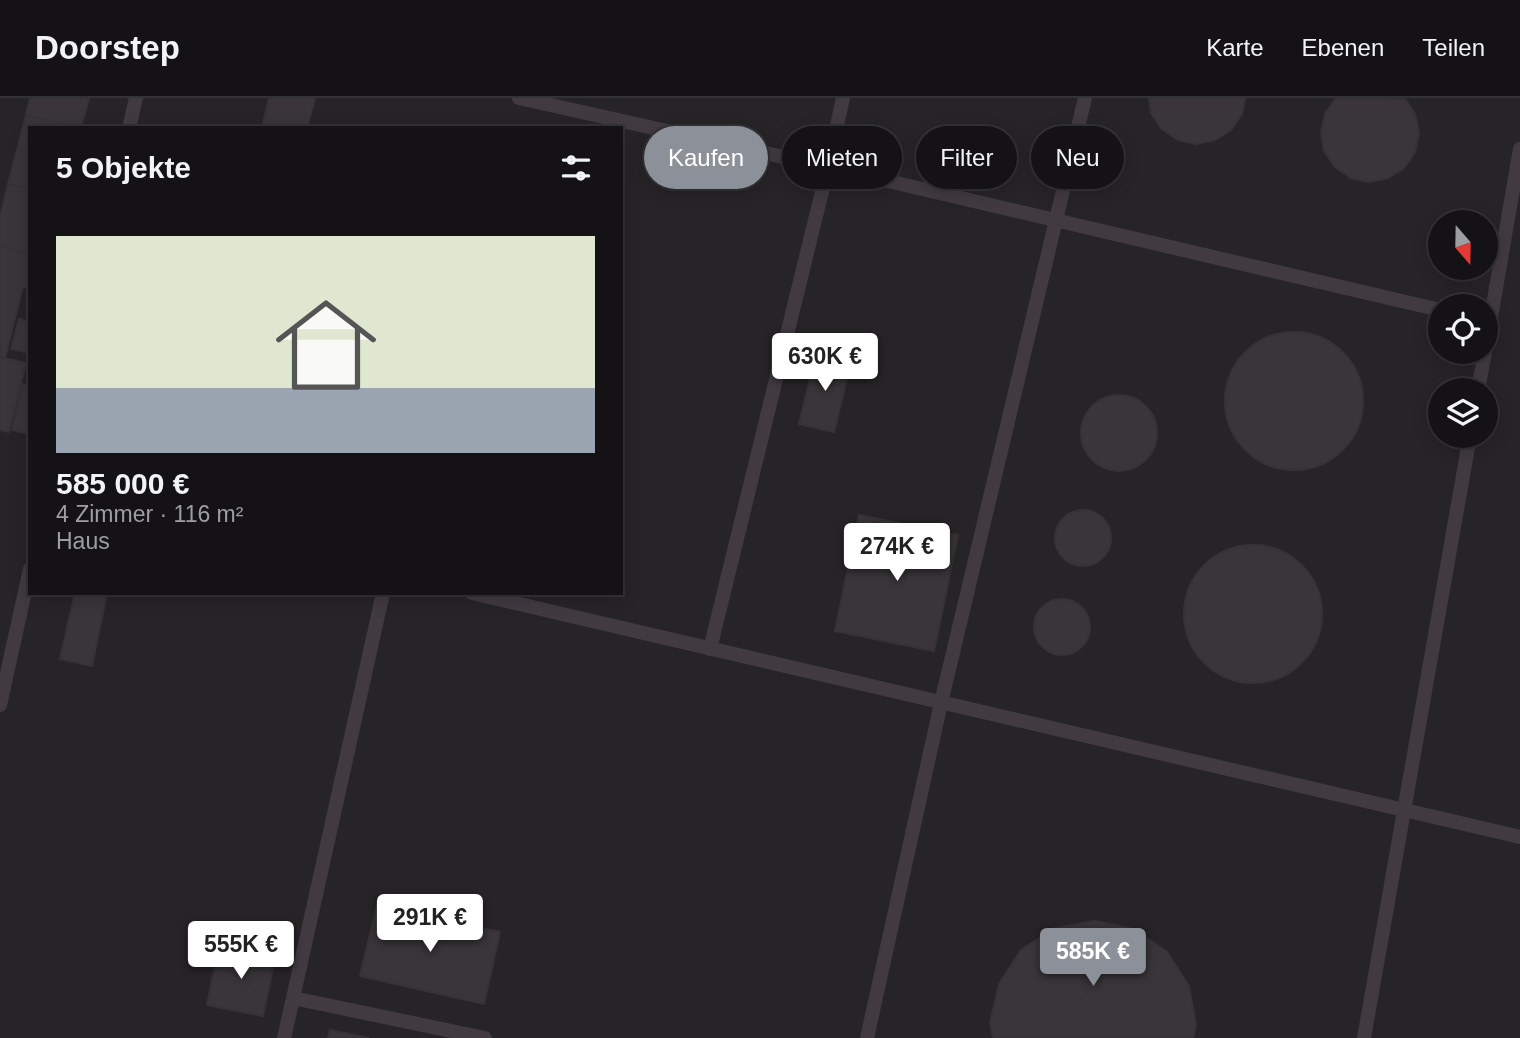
<!DOCTYPE html>
<html lang="de">
<meta charset="utf-8">
<style>
body{margin:0;font-family:Arial,sans-serif;background:#1d1b1d;color:#f1f3f6;height:100vh;display:flex;flex-direction:column;font-size:26px;white-space:nowrap}
*{box-sizing:border-box;margin:0}
p{font-size:23px;color:#9d9ea0}
.icon{flex:none;width:38px;height:38px;fill:none;stroke:currentColor;stroke-width:2;stroke-linecap:round;stroke-linejoin:round}
.map{position:relative;flex:1;overflow:hidden}
.drawer{position:absolute;left:28px;top:28px;width:595px;height:469px;display:flex;flex-direction:column;background:#141214;border-radius:0px;box-shadow:0 4px 18px #0003,0 0 0 2px #333234}
.drawer>*{flex:none}
.banner{position:absolute;left:644px;top:28px;width:665px;height:63px;display:flex;gap:14px}
.needle{width:46px;rotate:160deg}
.buttons{position:absolute;left:1428px;top:112px;display:grid;gap:14px}
.buttons a{display:grid;place-items:center;width:70px;height:70px;border-radius:50%;background:#141214;box-shadow:0 4px 18px #0003,0 0 0 2px #333234;font-size:35px}
.price{position:absolute;translate:-50% -60px;padding:0 16px;border-radius:7px;background:#fff;color:#222;font-size:23px;line-height:46px;filter:drop-shadow(0 2px 4px #0008)}
.price::after{content:'';position:absolute;left:50%;top:42px;width:21px;height:16px;margin-left:-10px;background:inherit;clip-path:polygon(0 0,100% 0,50% 100%)}
.price.active{background:#8c9099;color:#fff}
ul{padding:0;list-style:none}
li{display:grid;align-content:center;gap:14px;height:371px;padding:0 28px}
li span{display:grid;place-items:center;height:217px;border-radius:0px;color:#555}
li>.icon{margin-inline-start:auto}
span .icon{width:126px;height:126px;fill:#fffc;stroke-width:1}
li b{font-size:30px}
h2{display:flex;justify-content:space-between;align-items:center;height:84px;padding:0 28px;font-size:30px}
.pill{padding:0 24px;border-radius:32px;background:#141214;box-shadow:0 4px 18px #0003,0 0 0 2px #333234;font-size:24px;line-height:63px}
.pill.active{background:#8c9099;color:#fff}
header{display:flex;align-items:center;gap:42px;box-sizing:border-box;height:98px;padding:0 35px;background:#141214;border-bottom:2px solid #333234}
header strong{font-size:33px}
nav{display:flex;gap:38px;margin-inline-start:auto;font-size:24px}
.map>svg:first-child{display:block}
</style>
<header>
<strong>Doorstep</strong>
<nav><a>Karte</a><a>Ebenen</a><a>Teilen</a></nav>
</header>
<div class="map">
<svg width="1520" height="940" viewBox="0 0 1520 940">
<rect width="100%" height="100%" fill="#1a181a"/>
<path fill="#272427" fill-rule="evenodd" d="M0,0H1520V940H0ZM30,30H621V495H30ZM1440,124H1486V170H1440ZM1440,208H1486V254H1440ZM1440,292H1486V338H1440Z"/>
<path fill="#393539" stroke="#363236" stroke-width="2" d="M30,0H89L81,30L26,17Z
M269,0H315L307,30H262Z
M1149,0H1245L1242,16L1231,32L1215,42L1196,46L1178,42L1162,31L1151,15Z
M1336,0L1405,1L1415,16L1419,35L1415,54L1404,70L1388,80L1369,84L1351,80L1335,69L1324,53L1321,35L1325,16Z
M26,17L78,30H30V91L8,86Z
M8,86L30,91V156L0,148V119Z
M0,148L30,156V190L23,189L5,260L0,259Z
M19,221L30,224V255L11,251Z
M1225 303a69 69 0 1 1 138 0a69 69 0 1 1-138 0Z
M816,256L851,264L834,334L799,326Z
M0,259L26,265L9,334L0,332Z
M23,286L30,288V336L12,332Z
M1081 335a38 38 0 1 1 76 0a38 38 0 1 1-76 0Z
M1055 440a28 28 0 1 1 56 0a28 28 0 1 1-56 0Z
M859,417L958,437L934,553L835,533Z
M1184 516a69 69 0 1 1 138 0a69 69 0 1 1-138 0Z
M75,495H107L92,568L60,561Z
M1034 529a28 28 0 1 1 56 0a28 28 0 1 1-56 0Z
M377,806L500,834L484,906L360,878Z
M1095,823L1134,831L1167,854L1189,888L1196,927L1193,940H993L990,925L999,886L1021,852L1055,830Z
M219,848L275,859L263,918L207,907Z
M330,932L369,940H328Z"/>
<g fill="none" stroke-linecap="round" stroke-linejoin="round">
<path stroke="#413b41" stroke-width="14" d="M519,0L828,69L710,551
M843,0L828,69L1440,212
M129,30L136,0
M1486,248L1520,51
M1478,292L1485,254
M472,495L1520,739
M0,607L30,471
M293,900L383,495
M284,940L293,900L485,940
M867,940L941,605L1085,0
M1364,940L1470,338"/>
</g>
</svg>
<div class="buttons">
<a><svg class="needle" viewBox="-14 -14 28 28"><path d="M0-13l5 13h-10z" fill="#e53935"/><path d="M0 13l5-13h-10z" fill="#9d9ea0"/></svg></a>
<a><svg class="icon" aria-label="locate" viewBox="0 0 24 24"><circle cx="12" cy="12" r="6"/><path d="M12 2v4M12 18v4M2 12h4M18 12h4"/></svg></a>
<a><svg class="icon" aria-label="layers" viewBox="0 0 24 24"><path d="M12 4l9 5-9 5-9-5zM3 14l9 5 9-5"/></svg></a>
</div>
<b class="price" style="left:825px;top:295px">630K €</b>
<b class="price" style="left:897px;top:485px">274K €</b>
<b class="price" style="left:430px;top:856px">291K €</b>
<b class="price" style="left:241px;top:883px">555K €</b>
<b class="price active" style="left:1093px;top:890px">585K €</b>
<div class="banner">
<a class="pill active">Kaufen</a>
<a class="pill">Mieten</a>
<a class="pill">Filter</a>
<a class="pill">Neu</a>
</div>
<section class="drawer">
<h2>5 Objekte<svg class="icon" aria-label="filters" viewBox="0 0 24 24"><path d="M4 7h16M4 17h16"/><circle cx="9" cy="7" r="2"/><circle cx="15" cy="17" r="2"/></svg></h2>
<ul>
<li><span style="background:linear-gradient(#dfe7d0 70%,#9aa5b1 0)"><svg class="icon" aria-label="home" viewBox="0 0 24 24"><path d="M3 11l9-7 9 7M6 9v11h12V9"/></svg></span><div><b>585 000 €</b><p>4 Zimmer · 116 m²</p><p>Haus</p></div></li>
</ul>
</section>
</div>
